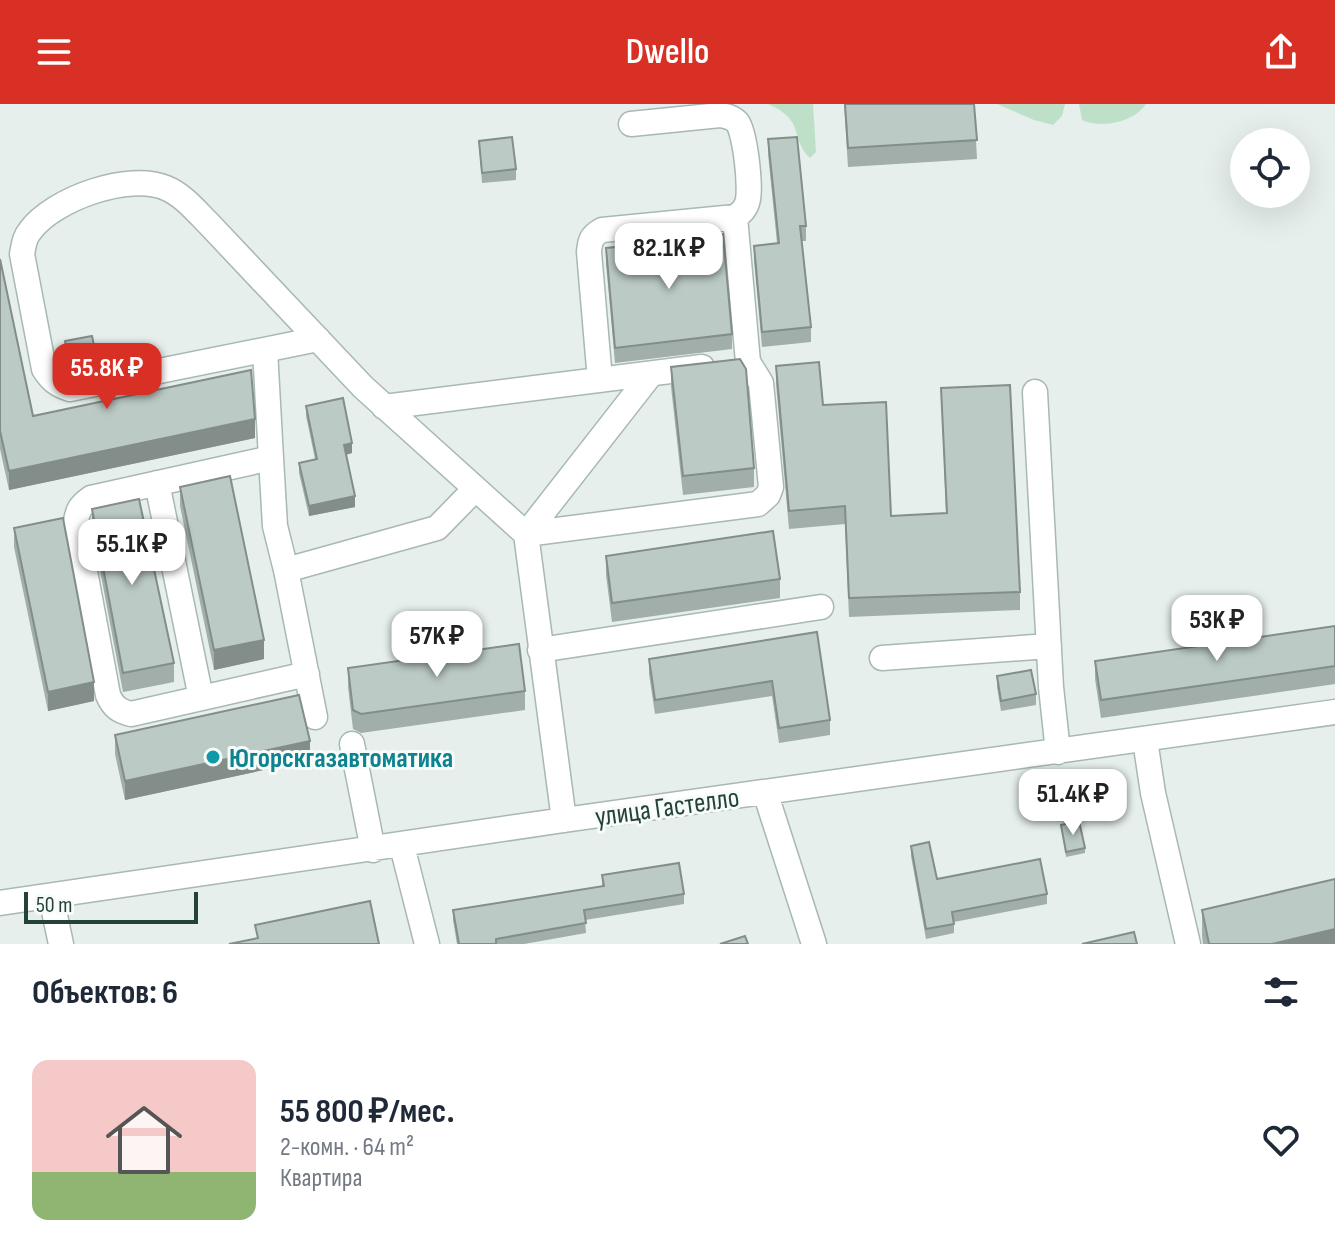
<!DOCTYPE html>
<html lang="ru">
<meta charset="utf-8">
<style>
body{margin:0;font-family:"Sofia Sans Condensed",sans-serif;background:#f2f2f3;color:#1f2937;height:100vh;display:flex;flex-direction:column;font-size:30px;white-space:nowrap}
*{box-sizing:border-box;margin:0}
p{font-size:26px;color:#747a83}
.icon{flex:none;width:44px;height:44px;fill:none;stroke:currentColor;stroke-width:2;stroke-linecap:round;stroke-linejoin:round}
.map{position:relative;height:840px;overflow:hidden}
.drawer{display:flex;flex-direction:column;background:#fff;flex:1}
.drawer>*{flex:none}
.tools{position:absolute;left:1230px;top:24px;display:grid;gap:16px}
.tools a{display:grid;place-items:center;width:80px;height:80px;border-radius:50%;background:#fff;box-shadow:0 8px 32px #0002;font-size:40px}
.scale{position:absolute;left:24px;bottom:20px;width:174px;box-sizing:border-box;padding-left:8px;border:4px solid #24423a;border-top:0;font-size:22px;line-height:28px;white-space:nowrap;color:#24423a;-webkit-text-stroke:6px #f7fbf9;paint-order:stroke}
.price{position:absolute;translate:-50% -68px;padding:0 18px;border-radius:16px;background:#fff;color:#222;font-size:26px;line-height:52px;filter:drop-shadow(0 2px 4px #0008)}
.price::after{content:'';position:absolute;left:50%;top:48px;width:24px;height:18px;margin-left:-12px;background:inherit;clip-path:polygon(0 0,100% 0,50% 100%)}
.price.current{background:#d93025;color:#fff}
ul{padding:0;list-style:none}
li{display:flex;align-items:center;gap:24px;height:200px;padding:0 32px}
li span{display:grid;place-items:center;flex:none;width:224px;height:160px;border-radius:16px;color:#555}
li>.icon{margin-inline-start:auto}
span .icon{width:96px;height:96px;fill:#fffc;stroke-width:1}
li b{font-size:34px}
h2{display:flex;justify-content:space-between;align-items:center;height:96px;padding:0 32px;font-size:34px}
header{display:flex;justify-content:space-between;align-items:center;height:104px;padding:0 32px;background:#d93025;color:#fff;font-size:36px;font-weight:600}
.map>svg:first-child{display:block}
</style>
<header><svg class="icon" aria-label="menu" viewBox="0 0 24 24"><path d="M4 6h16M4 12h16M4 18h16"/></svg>Dwello<svg class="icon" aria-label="share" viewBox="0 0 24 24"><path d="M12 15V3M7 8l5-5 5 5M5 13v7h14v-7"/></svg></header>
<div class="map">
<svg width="1335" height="840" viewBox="0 0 1335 840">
<rect width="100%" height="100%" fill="#e6efeb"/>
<path fill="#bfe0c8" d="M768,0H813L816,48L810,54C790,36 806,16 768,0Z
M997,0H1065L1062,12L1053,21L1034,16Z
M1079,0H1146C1134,18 1102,25 1082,16Z"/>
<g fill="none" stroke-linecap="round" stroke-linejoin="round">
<g stroke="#a8b8b2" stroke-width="27">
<path id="minor" d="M631,20L720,11C726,12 732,13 737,18C745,27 752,87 747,99C745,106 740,110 735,113
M318,235L70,285C57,281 51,276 44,265L22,150C24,141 24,134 30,127C53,95 129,68 166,84C183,91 195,106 209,120L363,283L526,430L564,716
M265,246L271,354L91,394C81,401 77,406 76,419L108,591C113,603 119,607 131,610L307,570
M600,276L589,148C590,137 591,132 602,126L735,113L748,258L761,279L771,383L768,391L758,400L526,430L651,270
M1035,288L1051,583L1058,648
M384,303L702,263
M271,354L275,422L286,466
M157,379L201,594
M540,546L821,503
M882,554L1049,542
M315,613L286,466L437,424L475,385
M1145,636L1153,689L1188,840
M352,640L373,746
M765,688L814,840
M402,742L427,840
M51,793L61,840
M0,799L564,716L1335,608"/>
</g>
<use href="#minor" stroke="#fff" stroke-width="24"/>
</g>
<path fill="#a1aea9" d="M844,0H974L977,55L848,63Z
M768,35L806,122V137H802L811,223V238L762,243L754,157V142L777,139L768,50Z
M479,37L516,65V76L482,79Z
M606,144L732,230V245L615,259L606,159Z
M0,155L33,312L255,334L9,386L0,345Z
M776,262L823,301L891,412L946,409L941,284L1020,488V506L849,513L845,420L789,425L776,280Z
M671,263L754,364V383L683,391L671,283Z
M306,302L352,349L346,351L355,403L309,412L299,369V359L315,355L306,312Z
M180,383L264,555L214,566L180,402Z
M92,405L174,559V578L123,588L92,424Z
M14,424L94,597L48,607L14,443Z
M606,452L780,475V494L612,518L606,471Z
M1335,522V580L1101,614L1095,575V557Z
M817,528L830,616V631L779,639L772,592L655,610L649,570V555Z
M348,564L525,587V606L361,629L353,625L348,583Z
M997,572L1036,590V601L1001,607L997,583Z
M115,631L310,656L125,696L115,650Z
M1061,721L1085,744V749L1066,753Z
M911,742L937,775L1047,790V800L954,818V829L926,835L911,752Z
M602,771L684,790V800L585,816L586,829L524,840H457L453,816V806L602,782Z
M1202,806L1335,840H1203L1202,832Z"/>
<path fill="#838d89" d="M96,251V256L69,262V257Z
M255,315V334L9,386V367Z
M352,339V349L344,351V341Z
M355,392V403L309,412V402Z
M264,536V555L214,566V546Z
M94,578V597L48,607V588Z
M310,637V656L125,696V677Z
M1335,825V840H1272Z"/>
<path fill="#bbcac4" stroke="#838d89" stroke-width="2" d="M845,0H974L977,36L848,44Z
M512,33L516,65L482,69L479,37Z
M797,33L806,122H800L811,223L762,228L754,142L779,139L768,35Z
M723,130L732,230L615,244L606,144L680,137L679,134Z
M0,155L33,312L251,266L255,315L9,367L0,327Z
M92,232L96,251L69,257L65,237Z
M740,255L746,265L754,364L683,372L671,263Z
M819,258L823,301L886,298L891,412L947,409L941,284L1010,281L1020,488L849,494L845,402L789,407L776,262Z
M343,294L352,339L344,341L355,392L309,402L299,359L317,355L306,302Z
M230,372L264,536L214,546L180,383Z
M139,395L174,559L123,569L92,405Z
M63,414L94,578L48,588L14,424Z
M773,427L780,475L612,499L606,452Z
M1335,522V562L1101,596L1095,557Z
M817,528L830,616L779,624L772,577L655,596L649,555Z
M519,540L525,587L361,610L353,606L348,564Z
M1031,566L1036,590L1001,597L997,572Z
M299,591L310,637L125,677L115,631Z
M1079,717L1085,744L1066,748L1061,721Z
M929,738L937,775L1040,755L1047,790L952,808L954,820L926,825L911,742Z
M679,759L684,790L584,806L586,819L496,835V840H459L453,806L604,782L602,771Z
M1335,775V825L1272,840H1209L1202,806Z
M370,797L379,840H229L258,834L255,821Z
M1134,828L1137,840H1082Z
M745,832L748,840H720Z"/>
<circle fill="#0f9aa8" stroke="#f7fbf9" stroke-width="3" cx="213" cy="653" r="8"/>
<g text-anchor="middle" stroke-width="6" stroke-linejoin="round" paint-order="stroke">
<g font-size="28" font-weight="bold" fill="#0d838f" stroke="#f7fbf9" text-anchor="start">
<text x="229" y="663">Югорскгазавтоматика</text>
</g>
<g font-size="28" fill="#24423a" stroke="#f7fbf9">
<text transform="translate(667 702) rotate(-8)" y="10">улица Гастелло</text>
</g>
</g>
</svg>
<div class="tools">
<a><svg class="icon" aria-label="locate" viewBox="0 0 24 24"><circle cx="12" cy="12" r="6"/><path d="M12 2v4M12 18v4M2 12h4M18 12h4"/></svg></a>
</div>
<div class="scale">50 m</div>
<b class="price" style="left:669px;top:187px">82.1K ₽</b>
<b class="price current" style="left:107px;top:307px">55.8K ₽</b>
<b class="price" style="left:132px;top:483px">55.1K ₽</b>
<b class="price" style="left:1217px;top:559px">53K ₽</b>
<b class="price" style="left:437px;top:575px">57K ₽</b>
<b class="price" style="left:1073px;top:733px">51.4K ₽</b>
</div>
<section class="drawer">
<h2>Объектов: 6<svg class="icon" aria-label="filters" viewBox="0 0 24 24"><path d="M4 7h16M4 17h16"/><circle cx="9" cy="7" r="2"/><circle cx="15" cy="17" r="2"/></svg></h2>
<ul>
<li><span style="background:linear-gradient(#f6c9c9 70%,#8fb573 0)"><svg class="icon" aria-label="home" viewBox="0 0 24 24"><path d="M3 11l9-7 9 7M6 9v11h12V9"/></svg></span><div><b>55 800 ₽/мес.</b><p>2-комн. · 64 m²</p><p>Квартира</p></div><svg class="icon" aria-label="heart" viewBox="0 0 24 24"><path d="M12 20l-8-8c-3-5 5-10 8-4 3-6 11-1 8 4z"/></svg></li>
</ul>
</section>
